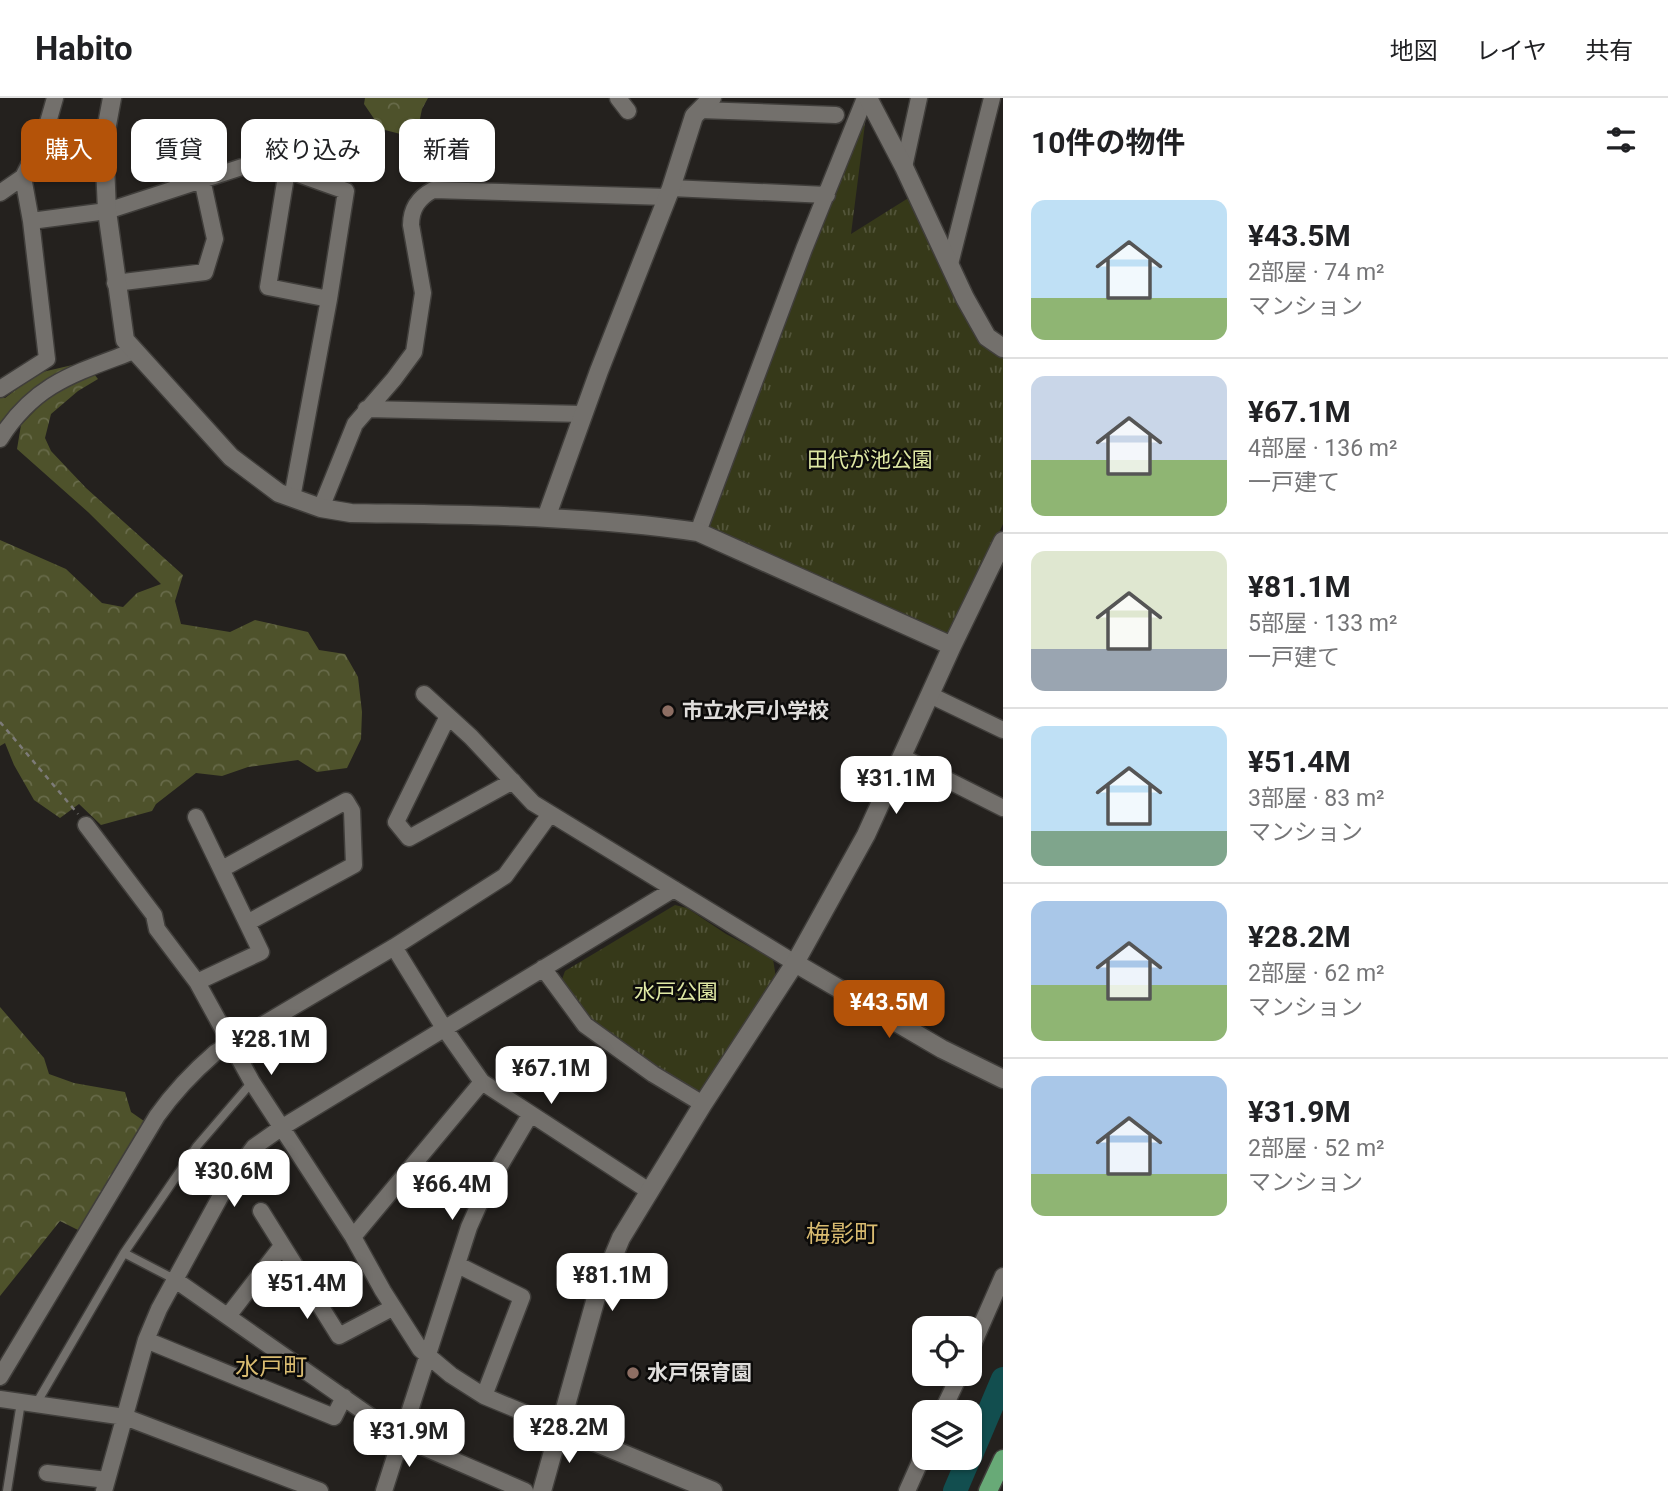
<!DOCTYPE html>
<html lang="ja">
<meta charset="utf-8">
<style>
body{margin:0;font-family:Roboto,"Noto Sans JP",sans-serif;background:#f6f6f6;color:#202124;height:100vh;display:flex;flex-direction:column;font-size:26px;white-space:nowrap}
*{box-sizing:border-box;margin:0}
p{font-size:23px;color:#757577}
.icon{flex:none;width:38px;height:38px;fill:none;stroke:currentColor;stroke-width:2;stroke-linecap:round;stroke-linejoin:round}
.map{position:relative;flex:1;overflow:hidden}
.details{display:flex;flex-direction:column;background:#fff;width:665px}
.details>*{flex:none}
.hud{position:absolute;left:21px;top:21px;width:665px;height:63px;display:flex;gap:14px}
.controls{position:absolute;left:912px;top:1218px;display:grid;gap:14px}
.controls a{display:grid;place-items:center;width:70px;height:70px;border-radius:14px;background:#fff;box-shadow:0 2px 5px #0004;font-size:35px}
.price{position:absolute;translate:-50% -60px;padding:0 16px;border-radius:14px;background:#fff;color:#222;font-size:23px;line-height:46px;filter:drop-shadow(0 2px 4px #0008)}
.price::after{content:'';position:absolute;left:50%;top:42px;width:21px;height:16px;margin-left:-10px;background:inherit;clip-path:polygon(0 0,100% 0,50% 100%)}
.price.active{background:#b45309;color:#fff}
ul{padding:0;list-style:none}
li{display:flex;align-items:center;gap:21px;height:175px;padding:0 28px}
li+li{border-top:2px solid #e0e0e0}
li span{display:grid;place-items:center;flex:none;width:196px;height:140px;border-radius:14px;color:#555}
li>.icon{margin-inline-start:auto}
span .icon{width:84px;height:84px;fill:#fffc;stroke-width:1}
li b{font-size:30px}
h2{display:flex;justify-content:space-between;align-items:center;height:84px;padding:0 28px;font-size:30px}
.chip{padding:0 24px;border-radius:14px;background:#fff;box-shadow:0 2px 5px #0004;font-size:24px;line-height:63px}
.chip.active{background:#b45309;color:#fff}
header{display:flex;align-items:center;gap:42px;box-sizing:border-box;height:98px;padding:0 35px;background:#fff;border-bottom:2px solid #e0e0e0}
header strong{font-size:33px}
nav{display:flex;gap:38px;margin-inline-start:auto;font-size:24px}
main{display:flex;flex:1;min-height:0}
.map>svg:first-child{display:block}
</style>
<header>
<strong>Habito</strong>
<nav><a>地図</a><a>レイヤ</a><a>共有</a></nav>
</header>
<main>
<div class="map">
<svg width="1003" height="1393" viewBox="0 0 1003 1393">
<defs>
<pattern id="forest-crowns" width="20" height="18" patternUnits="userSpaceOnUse" patternTransform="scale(1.75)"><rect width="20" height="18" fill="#4e522b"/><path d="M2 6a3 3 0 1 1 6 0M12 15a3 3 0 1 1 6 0" fill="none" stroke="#676a49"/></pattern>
<pattern id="park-tufts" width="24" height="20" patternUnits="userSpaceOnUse" patternTransform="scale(1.75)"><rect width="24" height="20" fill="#363919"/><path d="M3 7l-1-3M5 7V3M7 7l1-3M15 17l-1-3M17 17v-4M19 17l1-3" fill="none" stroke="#53553a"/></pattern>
</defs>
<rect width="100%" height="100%" fill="#24211e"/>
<path fill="url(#forest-crowns)" d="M365,0H428L422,11L416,40L381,31L364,6Z
M94,262L0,333V298L5,300L38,275Z
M94,276L98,281L78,293L51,316L45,340L51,353L86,390L183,477L175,503L181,526L230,534L255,522L308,534L319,552L345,556L358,579L362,614L361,641L347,670L317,674L298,662L248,669L222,678L196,675L156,706L152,713L101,727L79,706L60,720L34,702L14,667L5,645L0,648V442L66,471L102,505L123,509L137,495L161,486L88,414L17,351L21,327L53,294Z
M0,909L44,960L49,976L74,985L125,994L131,1014L154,1030L86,1136L60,1123L0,1198Z"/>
<path fill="url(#park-tufts)" d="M867,10L851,136L910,99L1003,255V426L950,542L703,432Z
M675,807L687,810L726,836L773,861L776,880L701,992L691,993L590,924L561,884L565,873Z"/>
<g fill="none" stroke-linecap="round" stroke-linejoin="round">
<path stroke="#124e4f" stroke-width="24" d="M970,1359L1003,1281
M955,1393L969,1360"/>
<g stroke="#403e3b" stroke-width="11">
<path id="service" d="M124,1155L174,1181
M36,1306L124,1155L197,1048L252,984
M7,1393L21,1304"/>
</g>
<g stroke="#403e3b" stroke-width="19">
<path id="minor" d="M618,0L628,13
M700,12L836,17
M203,41L210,79
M904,69L919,0
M287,72L268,189L329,201
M671,90L827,97
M0,95L23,79L45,35L55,0
M31,123L107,113L242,69L287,72L346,93L329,201L292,400
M950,166L992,0
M115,185L205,174L215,141L202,81
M0,291L47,261L31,123L23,79
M366,311L584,316
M0,341C35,285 76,275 134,253
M321,410L355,326L394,281L414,254L423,195L411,127C411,111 418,100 433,92L667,99
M698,434L804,151L865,0
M424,596L471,639L533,705L795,865
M930,597L1003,632
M448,618L396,724L409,740L513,683
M902,659L1003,710
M196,719L261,854L197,884
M86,727L154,817L157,831L197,884L252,984L353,1139L383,1193L420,1251L451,1277L484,1298L561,1330
M222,771L346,703L352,713L354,767L247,825
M394,849L444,930L482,984L649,1093
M543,870L585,927L653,976L703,1006
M261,1113L339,1238L392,1210
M353,1139L482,984
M458,1167L522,1199L484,1298
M174,1181L400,1339L525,1393
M228,1218L282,1148
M146,1242L334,1319L344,1299
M970,1253L1003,1178
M0,1279L157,1018C174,994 193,974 215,955L394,849L505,778L550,716
M0,1301L125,1319L320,1393
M942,1314L960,1276
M47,1375L107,1382
M104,1393L146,1242L159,1211L230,1081L254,1049L281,1030L674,791
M384,1393L469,1129L485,1093L530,1017
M907,1393L924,1355"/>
</g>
<g stroke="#403e3b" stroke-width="21">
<path id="tertiary" d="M112,0L104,43L107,113L125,242L231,359L279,395L321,410L351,415C467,417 584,417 698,434L952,548
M868,0L904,69L965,200L987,239L1003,250
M546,420L599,273L671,90L694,18L712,0
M795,865L942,951L1003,981
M561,1330L713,1393
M542,1393L596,1200L621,1140L703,1006L795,865L866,737L952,548L1003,443"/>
</g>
<g stroke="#403e3b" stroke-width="21">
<path id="primary" d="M988,1393L1003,1361"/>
</g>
<path stroke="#7d7b78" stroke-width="2.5" stroke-dasharray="5 5" stroke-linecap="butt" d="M0,624L78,716"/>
<use href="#service" stroke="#73706c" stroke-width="8"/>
<use href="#minor" stroke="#73706c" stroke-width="16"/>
<use href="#tertiary" stroke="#73706c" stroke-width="18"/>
<use href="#primary" stroke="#68aa77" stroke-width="18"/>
</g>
<g fill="#8d6e63" stroke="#0c0b0a" stroke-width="2.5">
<circle cx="668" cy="613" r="7"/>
<circle cx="633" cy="1275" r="7"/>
</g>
<g text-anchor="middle" stroke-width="5" stroke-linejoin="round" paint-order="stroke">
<g font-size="21" fill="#dfe8a4" stroke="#0c0b0a">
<text x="870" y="369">田代が池公園</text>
<text x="676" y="901">水戸公園</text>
</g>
<g font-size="21" font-weight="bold" fill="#e0dedc" stroke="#0c0b0a" text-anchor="start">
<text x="682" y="620">市立水戸小学校</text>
<text x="647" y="1282">水戸保育園</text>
</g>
<g font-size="24" fill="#d9bb70" stroke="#0c0b0a">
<text x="842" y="1144">梅影町</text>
<text x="271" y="1277">水戸町</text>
</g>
</g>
</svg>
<div class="controls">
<a><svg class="icon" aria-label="locate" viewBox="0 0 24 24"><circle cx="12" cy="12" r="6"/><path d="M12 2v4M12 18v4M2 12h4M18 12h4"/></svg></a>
<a><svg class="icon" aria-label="layers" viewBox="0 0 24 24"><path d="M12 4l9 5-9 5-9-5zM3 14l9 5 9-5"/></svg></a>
</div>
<b class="price" style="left:896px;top:718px">¥31.1M</b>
<b class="price active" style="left:889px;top:942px">¥43.5M</b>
<b class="price" style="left:271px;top:979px">¥28.1M</b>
<b class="price" style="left:551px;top:1008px">¥67.1M</b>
<b class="price" style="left:234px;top:1111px">¥30.6M</b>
<b class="price" style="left:452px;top:1124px">¥66.4M</b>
<b class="price" style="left:612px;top:1215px">¥81.1M</b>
<b class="price" style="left:307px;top:1223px">¥51.4M</b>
<b class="price" style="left:569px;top:1367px">¥28.2M</b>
<b class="price" style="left:409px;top:1371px">¥31.9M</b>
<div class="hud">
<a class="chip active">購入</a>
<a class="chip">賃貸</a>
<a class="chip">絞り込み</a>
<a class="chip">新着</a>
</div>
</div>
<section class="details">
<h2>10件の物件<svg class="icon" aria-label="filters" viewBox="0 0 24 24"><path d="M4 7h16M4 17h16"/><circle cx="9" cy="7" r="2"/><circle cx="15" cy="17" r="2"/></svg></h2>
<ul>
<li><span style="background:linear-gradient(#bfe0f5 70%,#8fb573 0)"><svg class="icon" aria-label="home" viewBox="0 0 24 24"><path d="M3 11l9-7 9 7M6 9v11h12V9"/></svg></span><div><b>¥43.5M</b><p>2部屋 · 74 m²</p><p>マンション</p></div></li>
<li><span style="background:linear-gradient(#c9d6e8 60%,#8fb573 0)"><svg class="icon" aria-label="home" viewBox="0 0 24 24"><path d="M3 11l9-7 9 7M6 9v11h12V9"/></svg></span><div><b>¥67.1M</b><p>4部屋 · 136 m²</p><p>一戸建て</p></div></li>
<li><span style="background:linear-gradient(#dfe7d0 70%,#9aa5b1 0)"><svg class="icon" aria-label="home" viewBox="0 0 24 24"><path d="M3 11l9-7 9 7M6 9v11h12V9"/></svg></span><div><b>¥81.1M</b><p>5部屋 · 133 m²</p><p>一戸建て</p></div></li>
<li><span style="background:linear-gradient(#bfe0f5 75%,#7fa58c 0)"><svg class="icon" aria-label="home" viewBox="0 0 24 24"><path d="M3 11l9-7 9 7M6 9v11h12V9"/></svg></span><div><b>¥51.4M</b><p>3部屋 · 83 m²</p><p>マンション</p></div></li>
<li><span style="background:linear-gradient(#a9c7e8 60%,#8fb573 0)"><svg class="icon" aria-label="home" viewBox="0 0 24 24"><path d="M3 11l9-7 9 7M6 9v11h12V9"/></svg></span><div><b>¥28.2M</b><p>2部屋 · 62 m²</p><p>マンション</p></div></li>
<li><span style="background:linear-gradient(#a9c7e8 70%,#8fb573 0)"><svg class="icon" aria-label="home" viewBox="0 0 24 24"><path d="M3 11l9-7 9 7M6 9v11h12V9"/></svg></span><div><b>¥31.9M</b><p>2部屋 · 52 m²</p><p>マンション</p></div></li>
</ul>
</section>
</main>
